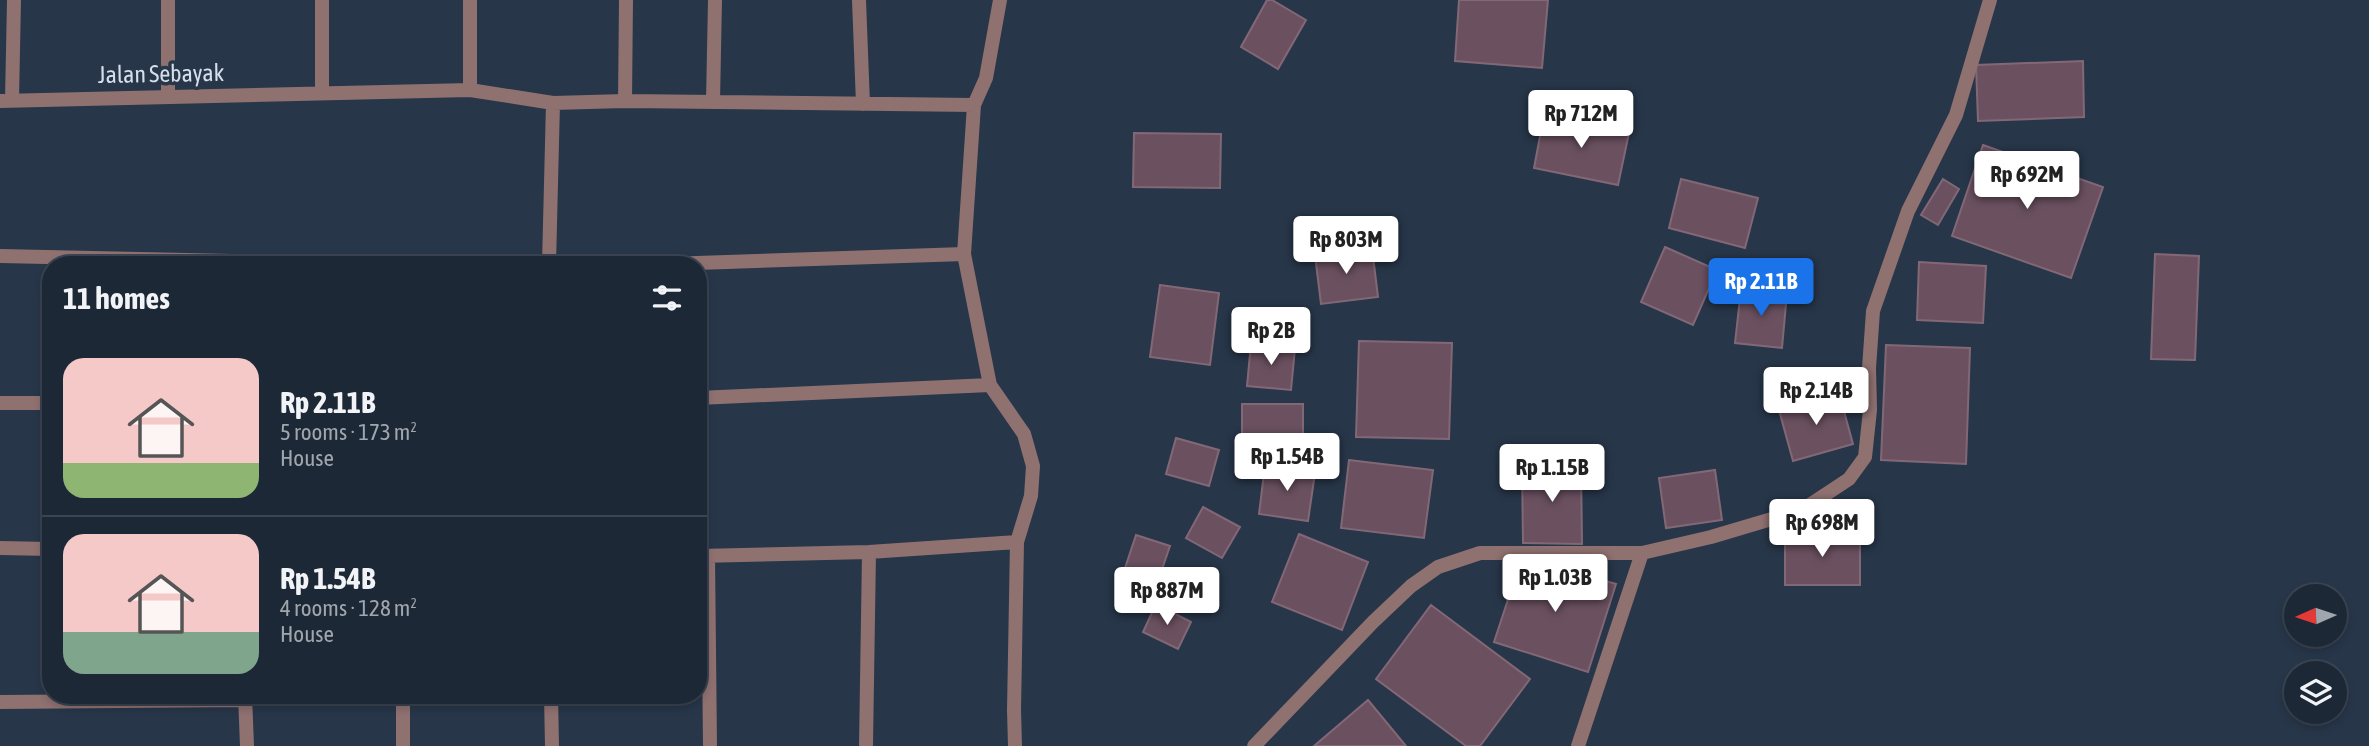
<!DOCTYPE html>
<meta charset="utf-8">
<style>
body{margin:0;font-family:"Asap Condensed",sans-serif;background:#25303f;color:#f1f3f6;height:100vh;display:flex;flex-direction:column;font-size:26px;white-space:nowrap}
*{box-sizing:border-box;margin:0}
p{font-size:23px;color:#a0a6ad}
.icon{flex:none;width:38px;height:38px;fill:none;stroke:currentColor;stroke-width:2;stroke-linecap:round;stroke-linejoin:round}
.map{position:relative;flex:1;overflow:hidden}
.details{position:absolute;left:42px;top:256px;width:665px;height:448px;display:flex;flex-direction:column;background:#1d2837;border-radius:28px;box-shadow:0 4px 10px #0003,0 0 0 2px #3b4452}
.details>*{flex:none}
.needle{width:46px;rotate:267deg}
.fabs{position:absolute;left:2284px;top:584px;display:grid;gap:14px}
.fabs a{display:grid;place-items:center;width:63px;height:63px;border-radius:50%;background:#1d2837;box-shadow:0 4px 10px #0003,0 0 0 2px #3b4452;font-size:35px}
.price{position:absolute;translate:-50% -60px;padding:0 16px;border-radius:7px;background:#fff;color:#222;font-size:23px;line-height:46px;filter:drop-shadow(0 2px 4px #0008)}
.price::after{content:'';position:absolute;left:50%;top:42px;width:21px;height:16px;margin-left:-10px;background:inherit;clip-path:polygon(0 0,100% 0,50% 100%)}
.price.on{background:#1a73e8;color:#fff}
ul{padding:0;list-style:none}
li{display:flex;align-items:center;gap:21px;height:175px;padding:0 21px}
li+li{border-top:2px solid #3b4452}
li span{display:grid;place-items:center;flex:none;width:196px;height:140px;border-radius:21px;color:#555}
li>.icon{margin-inline-start:auto}
span .icon{width:84px;height:84px;fill:#fffc;stroke-width:1}
li b{font-size:30px}
h2{display:flex;justify-content:space-between;align-items:center;height:84px;padding:0 21px;font-size:30px}
.map>svg:first-child{display:block}
</style>
<div class="map">
<svg width="2369" height="746" viewBox="0 0 2369 746">
<rect width="100%" height="100%" fill="#273649"/>
<path fill="#6b5160" stroke="#826877" stroke-width="2" d="M1267,0H1272L1306,20L1278,69L1241,47Z
M1459,0H1548L1542,68L1455,61Z
M2083,61L2084,117L1978,121L1976,65Z
M1544,115L1629,133L1618,185L1534,168Z
M1134,133L1221,134L1220,188L1133,187Z
M1983,145L2103,187L2071,278L1952,236Z
M1681,179L1758,198L1745,248L1669,228Z
M1943,179L1959,189L1938,225L1921,215Z
M1665,247L1717,270L1693,325L1641,302Z
M1372,248L1378,297L1321,304L1315,255Z
M2155,254L2199,256L2195,360L2151,359Z
M1919,262L1986,266L1983,323L1917,320Z
M1160,285L1219,293L1210,365L1150,357Z
M1741,289L1787,293L1782,348L1735,343Z
M1359,341L1452,343L1449,439L1356,437Z
M1251,343L1295,348L1291,390L1247,386Z
M1886,345L1970,348L1966,464L1881,460Z
M1839,393L1853,444L1793,461L1779,410Z
M1242,404H1303V450H1242Z
M1176,438L1219,450L1209,486L1166,474Z
M1349,460L1433,470L1424,538L1341,528Z
M1265,465L1315,473L1308,521L1259,514Z
M1522,465L1581,466L1582,544L1523,543Z
M1715,470L1722,520L1666,528L1659,478Z
M1203,507L1240,527L1222,558L1186,538Z
M1785,532L1860,533V585H1785Z
M1299,534L1368,562L1342,630L1272,602Z
M1136,535L1170,546L1158,581L1124,571Z
M1522,557L1616,584L1588,672L1494,642Z
M1156,604L1191,622L1178,649L1143,632Z
M1431,605L1530,679L1480,746H1466L1376,679Z
M1368,700L1406,746H1314Z"/>
<g fill="none" stroke-linecap="round" stroke-linejoin="round">
<path stroke="#8f7170" stroke-width="14" d="M168,0V97
M470,0V90
M859,0L863,104
M1000,0L986,78L974,105L964,254L990,385L1024,434L1033,466L1031,496L1017,542L1014,710L1015,746
M322,92V0
M12,100L14,0
M0,101L470,90L553,103L625,101L626,0
M625,101L974,105
M713,102L715,0
M0,256L367,264
M549,264L553,103
M667,264L964,254
M698,398L990,385
M0,403H51
M0,548L51,549
M698,556L869,552L1017,542
M708,556L710,746
M245,695L247,746
M403,695V746
M551,695L552,746
M0,702L245,700
M866,746L869,552
M1254,746L1373,622L1411,586L1438,567L1480,553H1642L1711,537L1802,510L1849,479L1865,457L1870,410L1869,368L1873,311L1908,211L1956,115L1990,0
M1578,746L1642,553"/>
</g>
<g text-anchor="middle" stroke-width="7" stroke-linejoin="round" paint-order="stroke">
<g font-size="24" fill="#d5dfeb" stroke="#273649">
<text transform="translate(161 74) rotate(-1)" y="8">Jalan Sebayak</text>
</g>
</g>
</svg>
<div class="fabs">
<a><svg class="needle" viewBox="-14 -14 28 28"><path d="M0-13l5 13h-10z" fill="#e53935"/><path d="M0 13l5-13h-10z" fill="#a0a6ad"/></svg></a>
<a><svg class="icon" aria-label="layers" viewBox="0 0 24 24"><path d="M12 4l9 5-9 5-9-5zM3 14l9 5 9-5"/></svg></a>
</div>
<b class="price" style="left:1581px;top:150px">Rp 712M</b>
<b class="price" style="left:2027px;top:211px">Rp 692M</b>
<b class="price" style="left:1346px;top:276px">Rp 803M</b>
<b class="price on" style="left:1761px;top:318px">Rp 2.11B</b>
<b class="price" style="left:1271px;top:367px">Rp 2B</b>
<b class="price" style="left:1816px;top:427px">Rp 2.14B</b>
<b class="price" style="left:1287px;top:493px">Rp 1.54B</b>
<b class="price" style="left:1552px;top:504px">Rp 1.15B</b>
<b class="price" style="left:1822px;top:559px">Rp 698M</b>
<b class="price" style="left:1555px;top:614px">Rp 1.03B</b>
<b class="price" style="left:1167px;top:627px">Rp 887M</b>
<section class="details">
<h2>11 homes<svg class="icon" aria-label="filters" viewBox="0 0 24 24"><path d="M4 7h16M4 17h16"/><circle cx="9" cy="7" r="2"/><circle cx="15" cy="17" r="2"/></svg></h2>
<ul>
<li><span style="background:linear-gradient(#f6c9c9 75%,#8fb573 0)"><svg class="icon" aria-label="home" viewBox="0 0 24 24"><path d="M3 11l9-7 9 7M6 9v11h12V9"/></svg></span><div><b>Rp 2.11B</b><p>5 rooms · 173 m²</p><p>House</p></div></li>
<li><span style="background:linear-gradient(#f6c9c9 70%,#7fa58c 0)"><svg class="icon" aria-label="home" viewBox="0 0 24 24"><path d="M3 11l9-7 9 7M6 9v11h12V9"/></svg></span><div><b>Rp 1.54B</b><p>4 rooms · 128 m²</p><p>House</p></div></li>
</ul>
</section>
</div>
